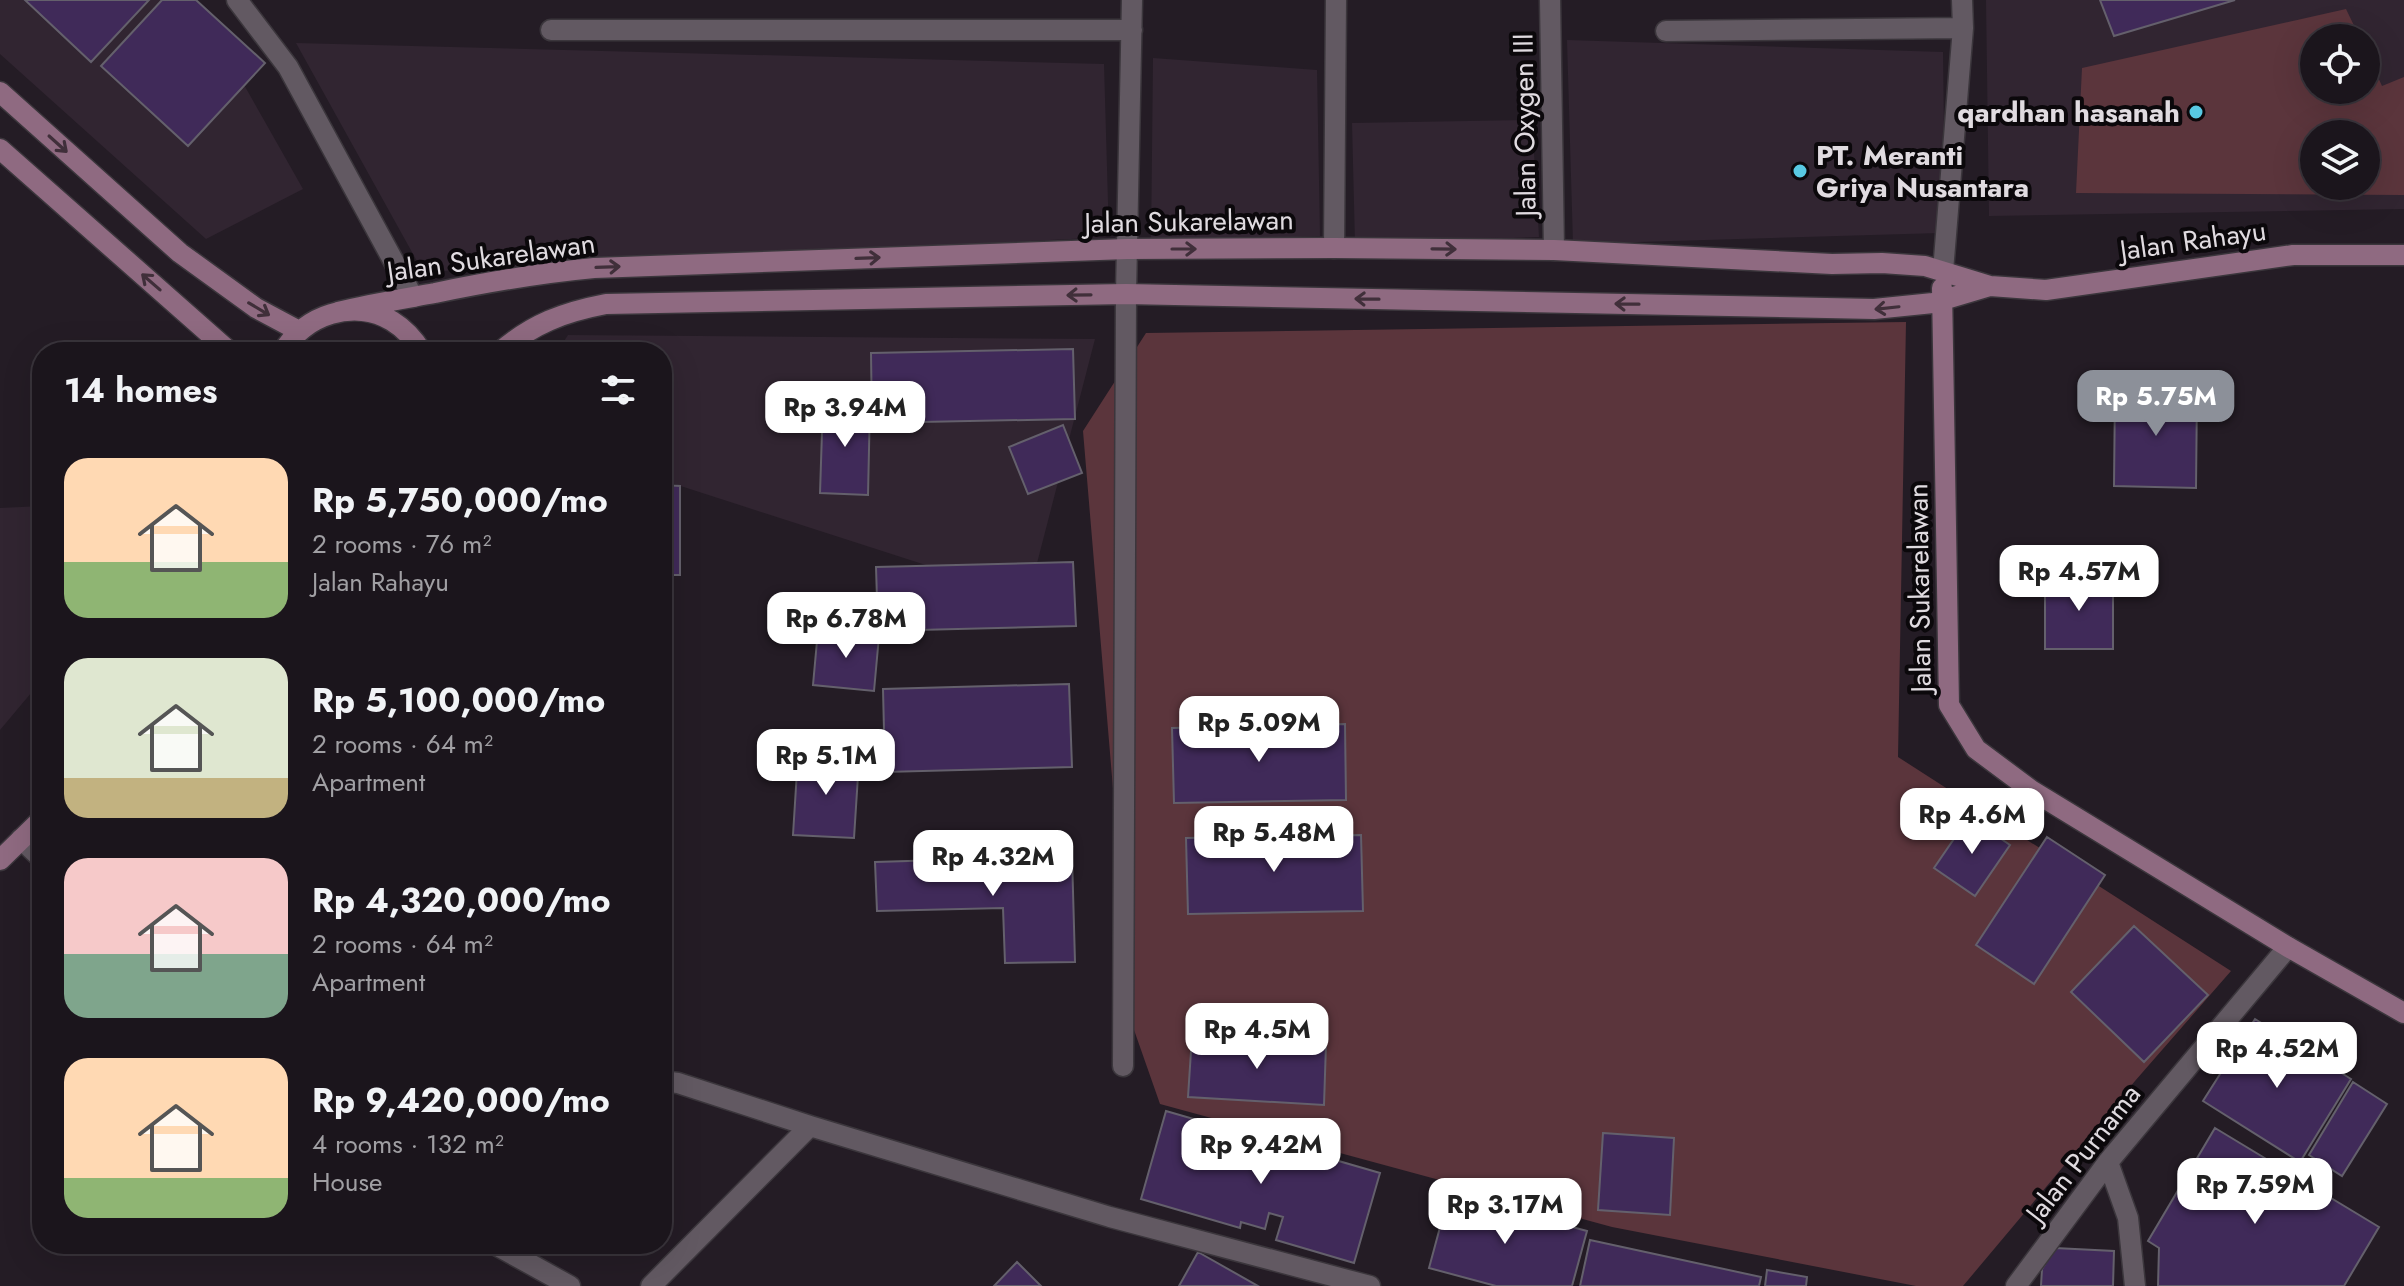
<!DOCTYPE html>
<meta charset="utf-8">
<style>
body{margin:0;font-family:Jost,sans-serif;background:#282229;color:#f1f3f6;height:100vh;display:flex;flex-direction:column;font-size:30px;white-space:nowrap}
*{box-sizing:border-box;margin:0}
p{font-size:26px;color:#a09fa3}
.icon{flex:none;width:44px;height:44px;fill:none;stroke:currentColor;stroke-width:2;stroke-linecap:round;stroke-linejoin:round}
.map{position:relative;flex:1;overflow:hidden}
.details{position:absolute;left:32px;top:342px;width:640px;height:912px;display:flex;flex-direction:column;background:#1b151c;border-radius:32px;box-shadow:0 8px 32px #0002,0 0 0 2px #39343b}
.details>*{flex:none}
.tools{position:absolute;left:2300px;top:24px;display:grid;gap:16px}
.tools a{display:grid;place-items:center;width:80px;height:80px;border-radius:50%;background:#1b151c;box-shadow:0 8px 32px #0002,0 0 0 2px #39343b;font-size:40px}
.price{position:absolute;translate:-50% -68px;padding:0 18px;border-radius:16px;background:#fff;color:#222;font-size:26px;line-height:52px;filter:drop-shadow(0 2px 4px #0008)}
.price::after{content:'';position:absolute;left:50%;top:48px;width:24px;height:18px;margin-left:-12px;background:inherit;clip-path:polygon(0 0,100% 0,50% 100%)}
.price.current{background:#8c9099;color:#fff}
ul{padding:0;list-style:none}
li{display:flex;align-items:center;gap:24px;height:200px;padding:0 32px}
li span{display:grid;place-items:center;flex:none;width:224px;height:160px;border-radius:24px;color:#555}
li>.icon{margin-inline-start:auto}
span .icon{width:96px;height:96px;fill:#fffc;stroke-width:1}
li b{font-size:34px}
h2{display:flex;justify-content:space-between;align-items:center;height:96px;padding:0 32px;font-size:34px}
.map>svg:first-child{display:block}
</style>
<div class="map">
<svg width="2404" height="1286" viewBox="0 0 2404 1286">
<rect width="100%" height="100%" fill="#241c25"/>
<path fill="#312531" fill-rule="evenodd" d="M0,0H196L303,189L206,239L0,54Z
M1986,0H2404V209L1989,216ZM2314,38H2366V90H2314ZM2314,134H2366V186H2314Z
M1567,40L1943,52L1944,133L1940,233L1573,244Z
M296,43L1104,64L1109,237L423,272Z
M1153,58L1317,70L1320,236L1151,244Z
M1532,120L1539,237L1355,244L1352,123Z
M568,335L1095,339L1028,598L662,480V352H557Z
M42,506V680L0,730V508Z"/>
<path fill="#5b353c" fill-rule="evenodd" d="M2346,9L2360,38H2314V90H2366V51L2382,86L2404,77V195L2076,193L2082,68ZM2314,134H2366V186H2314Z
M1906,322L1898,757L2231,971L2135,1081L1963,1286H1916L1612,1227L1160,1104L1133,1027L1083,431L1146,333Z"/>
<path fill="#402a59" stroke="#64606c" stroke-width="2" d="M25,0H149L91,62Z
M162,0H196L265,63L188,146L101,66Z
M2100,0H2235L2114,36Z
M1073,349L1075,419L872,423L871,353Z
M2115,389L2197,391L2196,488L2114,486Z
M823,402L870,404L868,495L820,493Z
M1063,425L1082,473L1028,494L1009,447Z
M662,485L680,486V575H662Z
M1073,562L1076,626L878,631L876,567Z
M2045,577L2113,578V649H2045Z
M818,630L879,636L874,691L813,685Z
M1069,684L1072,767L885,772L883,689Z
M1345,724L1346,800L1174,803L1172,728Z
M798,755L859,760L854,838L793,835Z
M1969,817L2010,845L1975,896L1934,868Z
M1361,835L1363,911L1188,914L1186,838Z
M2047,837L2105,875L2034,984L1976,945Z
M1072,856L1075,962L1005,963L1003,908L877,911L875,862Z
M2134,926L2208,995L2144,1062L2071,992Z
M2255,1019L2351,1079L2300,1162L2203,1101Z
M1192,1036L1326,1044L1324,1105L1188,1097Z
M2353,1082L2387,1104L2342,1176L2309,1155Z
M1166,1111L1380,1173L1354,1263L1276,1240L1283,1217L1269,1213L1265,1229L1241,1222L1240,1228L1141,1199Z
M2215,1128L2379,1227L2344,1286H2158L2159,1248L2148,1241Z
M1603,1133L1674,1138L1670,1215L1598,1210Z
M1449,1194L1587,1231L1572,1286H1496L1429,1268Z
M1590,1240L1761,1277L1759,1286H1580Z
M2055,1248L2114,1251L2113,1286H2041L2042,1269Z
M1198,1252L1258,1286H1179Z
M1017,1262L1041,1286H994Z
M1767,1270L1807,1277L1806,1286H1765Z"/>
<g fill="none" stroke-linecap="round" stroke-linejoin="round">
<g stroke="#3b363c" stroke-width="23">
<path id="street" d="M237,0L288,67L413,297
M1550,0L1554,250
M551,30H1132
M1666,31L1963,28
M1334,248L1336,0
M1943,271L1963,28L1962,0
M21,839L42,859
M1123,1066L1126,294L1132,0
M662,1081L678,1083L810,1126L1110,1217L1370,1286
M2108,1162L2128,1218L2135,1286
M494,1244L570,1286
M651,1286L810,1126
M2016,1286L2108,1162L2288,947"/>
</g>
<g stroke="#3b363c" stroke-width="23">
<path id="secondary" d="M0,92L180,253L256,308L299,331
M0,149L230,352
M1942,288L1949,705L1976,749L2031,790L2288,947L2404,1013
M338,312C370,304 402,299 435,293C488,282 540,273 594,268L1127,249L1334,248L1554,250L1832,264L1882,263L1925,266L1990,286L2046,290L2293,255H2404
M283,352C303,315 355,298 392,321C405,329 414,339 422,352
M500,352C532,324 564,312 606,304L1126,294L1874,309L1933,303L1990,286
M0,860L42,819"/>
</g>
<use href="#street" stroke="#625962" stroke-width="20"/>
<use href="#secondary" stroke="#8f6a81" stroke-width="20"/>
</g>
<defs><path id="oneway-shaft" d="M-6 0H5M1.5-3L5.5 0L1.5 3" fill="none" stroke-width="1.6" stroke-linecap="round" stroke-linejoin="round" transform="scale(2)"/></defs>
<g stroke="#402f3a">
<use href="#oneway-shaft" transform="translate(58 144) rotate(42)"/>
<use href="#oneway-shaft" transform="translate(1184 249)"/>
<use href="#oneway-shaft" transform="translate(1444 249) rotate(1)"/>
<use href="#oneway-shaft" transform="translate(868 258) rotate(-2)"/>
<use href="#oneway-shaft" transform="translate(608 267) rotate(-2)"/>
<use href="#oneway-shaft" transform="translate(151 282) rotate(-139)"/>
<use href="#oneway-shaft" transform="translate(1079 295) rotate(179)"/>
<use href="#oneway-shaft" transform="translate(1367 299) rotate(-179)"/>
<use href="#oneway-shaft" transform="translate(1627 304) rotate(-179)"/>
<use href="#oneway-shaft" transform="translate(1887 308) rotate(174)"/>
<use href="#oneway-shaft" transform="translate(259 309) rotate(31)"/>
</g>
<g fill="#58c9e3" stroke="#0b080b" stroke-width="3">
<circle cx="2196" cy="112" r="8"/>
<circle cx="1800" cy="171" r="8"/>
</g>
<g text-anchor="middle" stroke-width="8" stroke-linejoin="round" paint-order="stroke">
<g font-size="28" font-weight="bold" fill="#e0dbe0" stroke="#0b080b" text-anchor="end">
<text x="2180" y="122">qardhan hasanah</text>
<text x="1816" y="165" text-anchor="start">PT. Meranti<tspan x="1816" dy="32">Griya Nusantara</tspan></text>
</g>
<g font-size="28" fill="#e0dbe0" stroke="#0b080b">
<text transform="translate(1524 125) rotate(-91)" y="10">Jalan Oxygen III</text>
<text transform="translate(1189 221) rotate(-1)" y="10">Jalan Sukarelawan</text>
<text transform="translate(2193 240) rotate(-8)" y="10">Jalan Rahayu</text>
<text transform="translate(491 257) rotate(-8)" y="10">Jalan Sukarelawan</text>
<text transform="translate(1919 588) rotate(-91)" y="10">Jalan Sukarelawan</text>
<text transform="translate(2083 1153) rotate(-52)" y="10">Jalan Purnama</text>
</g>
</g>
</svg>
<div class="tools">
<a><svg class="icon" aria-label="locate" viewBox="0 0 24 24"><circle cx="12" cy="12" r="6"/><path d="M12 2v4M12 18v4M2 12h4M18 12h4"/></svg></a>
<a><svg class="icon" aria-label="layers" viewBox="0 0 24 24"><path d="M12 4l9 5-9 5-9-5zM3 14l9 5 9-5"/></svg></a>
</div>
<b class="price current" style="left:2156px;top:438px">Rp 5.75M</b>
<b class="price" style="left:845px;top:449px">Rp 3.94M</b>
<b class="price" style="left:2079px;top:613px">Rp 4.57M</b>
<b class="price" style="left:846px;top:660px">Rp 6.78M</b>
<b class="price" style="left:1259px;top:764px">Rp 5.09M</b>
<b class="price" style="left:826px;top:797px">Rp 5.1M</b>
<b class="price" style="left:1972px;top:856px">Rp 4.6M</b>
<b class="price" style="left:1274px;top:874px">Rp 5.48M</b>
<b class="price" style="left:993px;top:898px">Rp 4.32M</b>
<b class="price" style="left:1257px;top:1071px">Rp 4.5M</b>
<b class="price" style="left:2277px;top:1090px">Rp 4.52M</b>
<b class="price" style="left:1261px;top:1186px">Rp 9.42M</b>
<b class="price" style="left:2255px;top:1226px">Rp 7.59M</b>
<b class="price" style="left:1505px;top:1246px">Rp 3.17M</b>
<section class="details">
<h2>14 homes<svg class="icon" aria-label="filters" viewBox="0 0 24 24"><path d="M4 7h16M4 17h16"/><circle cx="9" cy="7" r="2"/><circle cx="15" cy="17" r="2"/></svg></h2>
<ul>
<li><span style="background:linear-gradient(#ffd9b3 65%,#8fb573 0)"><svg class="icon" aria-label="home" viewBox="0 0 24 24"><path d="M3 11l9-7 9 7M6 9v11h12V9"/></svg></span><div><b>Rp 5,750,000/mo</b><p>2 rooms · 76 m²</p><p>Jalan Rahayu</p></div></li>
<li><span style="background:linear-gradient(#dfe7d0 75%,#c2b280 0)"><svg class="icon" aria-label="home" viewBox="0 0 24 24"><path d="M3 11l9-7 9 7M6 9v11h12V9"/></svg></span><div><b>Rp 5,100,000/mo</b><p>2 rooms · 64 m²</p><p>Apartment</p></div></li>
<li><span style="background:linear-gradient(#f6c9c9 60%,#7fa58c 0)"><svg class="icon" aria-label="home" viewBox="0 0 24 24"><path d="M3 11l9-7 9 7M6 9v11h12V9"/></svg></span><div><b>Rp 4,320,000/mo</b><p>2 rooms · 64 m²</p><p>Apartment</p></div></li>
<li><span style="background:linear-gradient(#ffd9b3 75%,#8fb573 0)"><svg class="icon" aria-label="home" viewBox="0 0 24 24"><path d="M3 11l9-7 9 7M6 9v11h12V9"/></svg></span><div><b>Rp 9,420,000/mo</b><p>4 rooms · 132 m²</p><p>House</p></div></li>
</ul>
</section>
</div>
